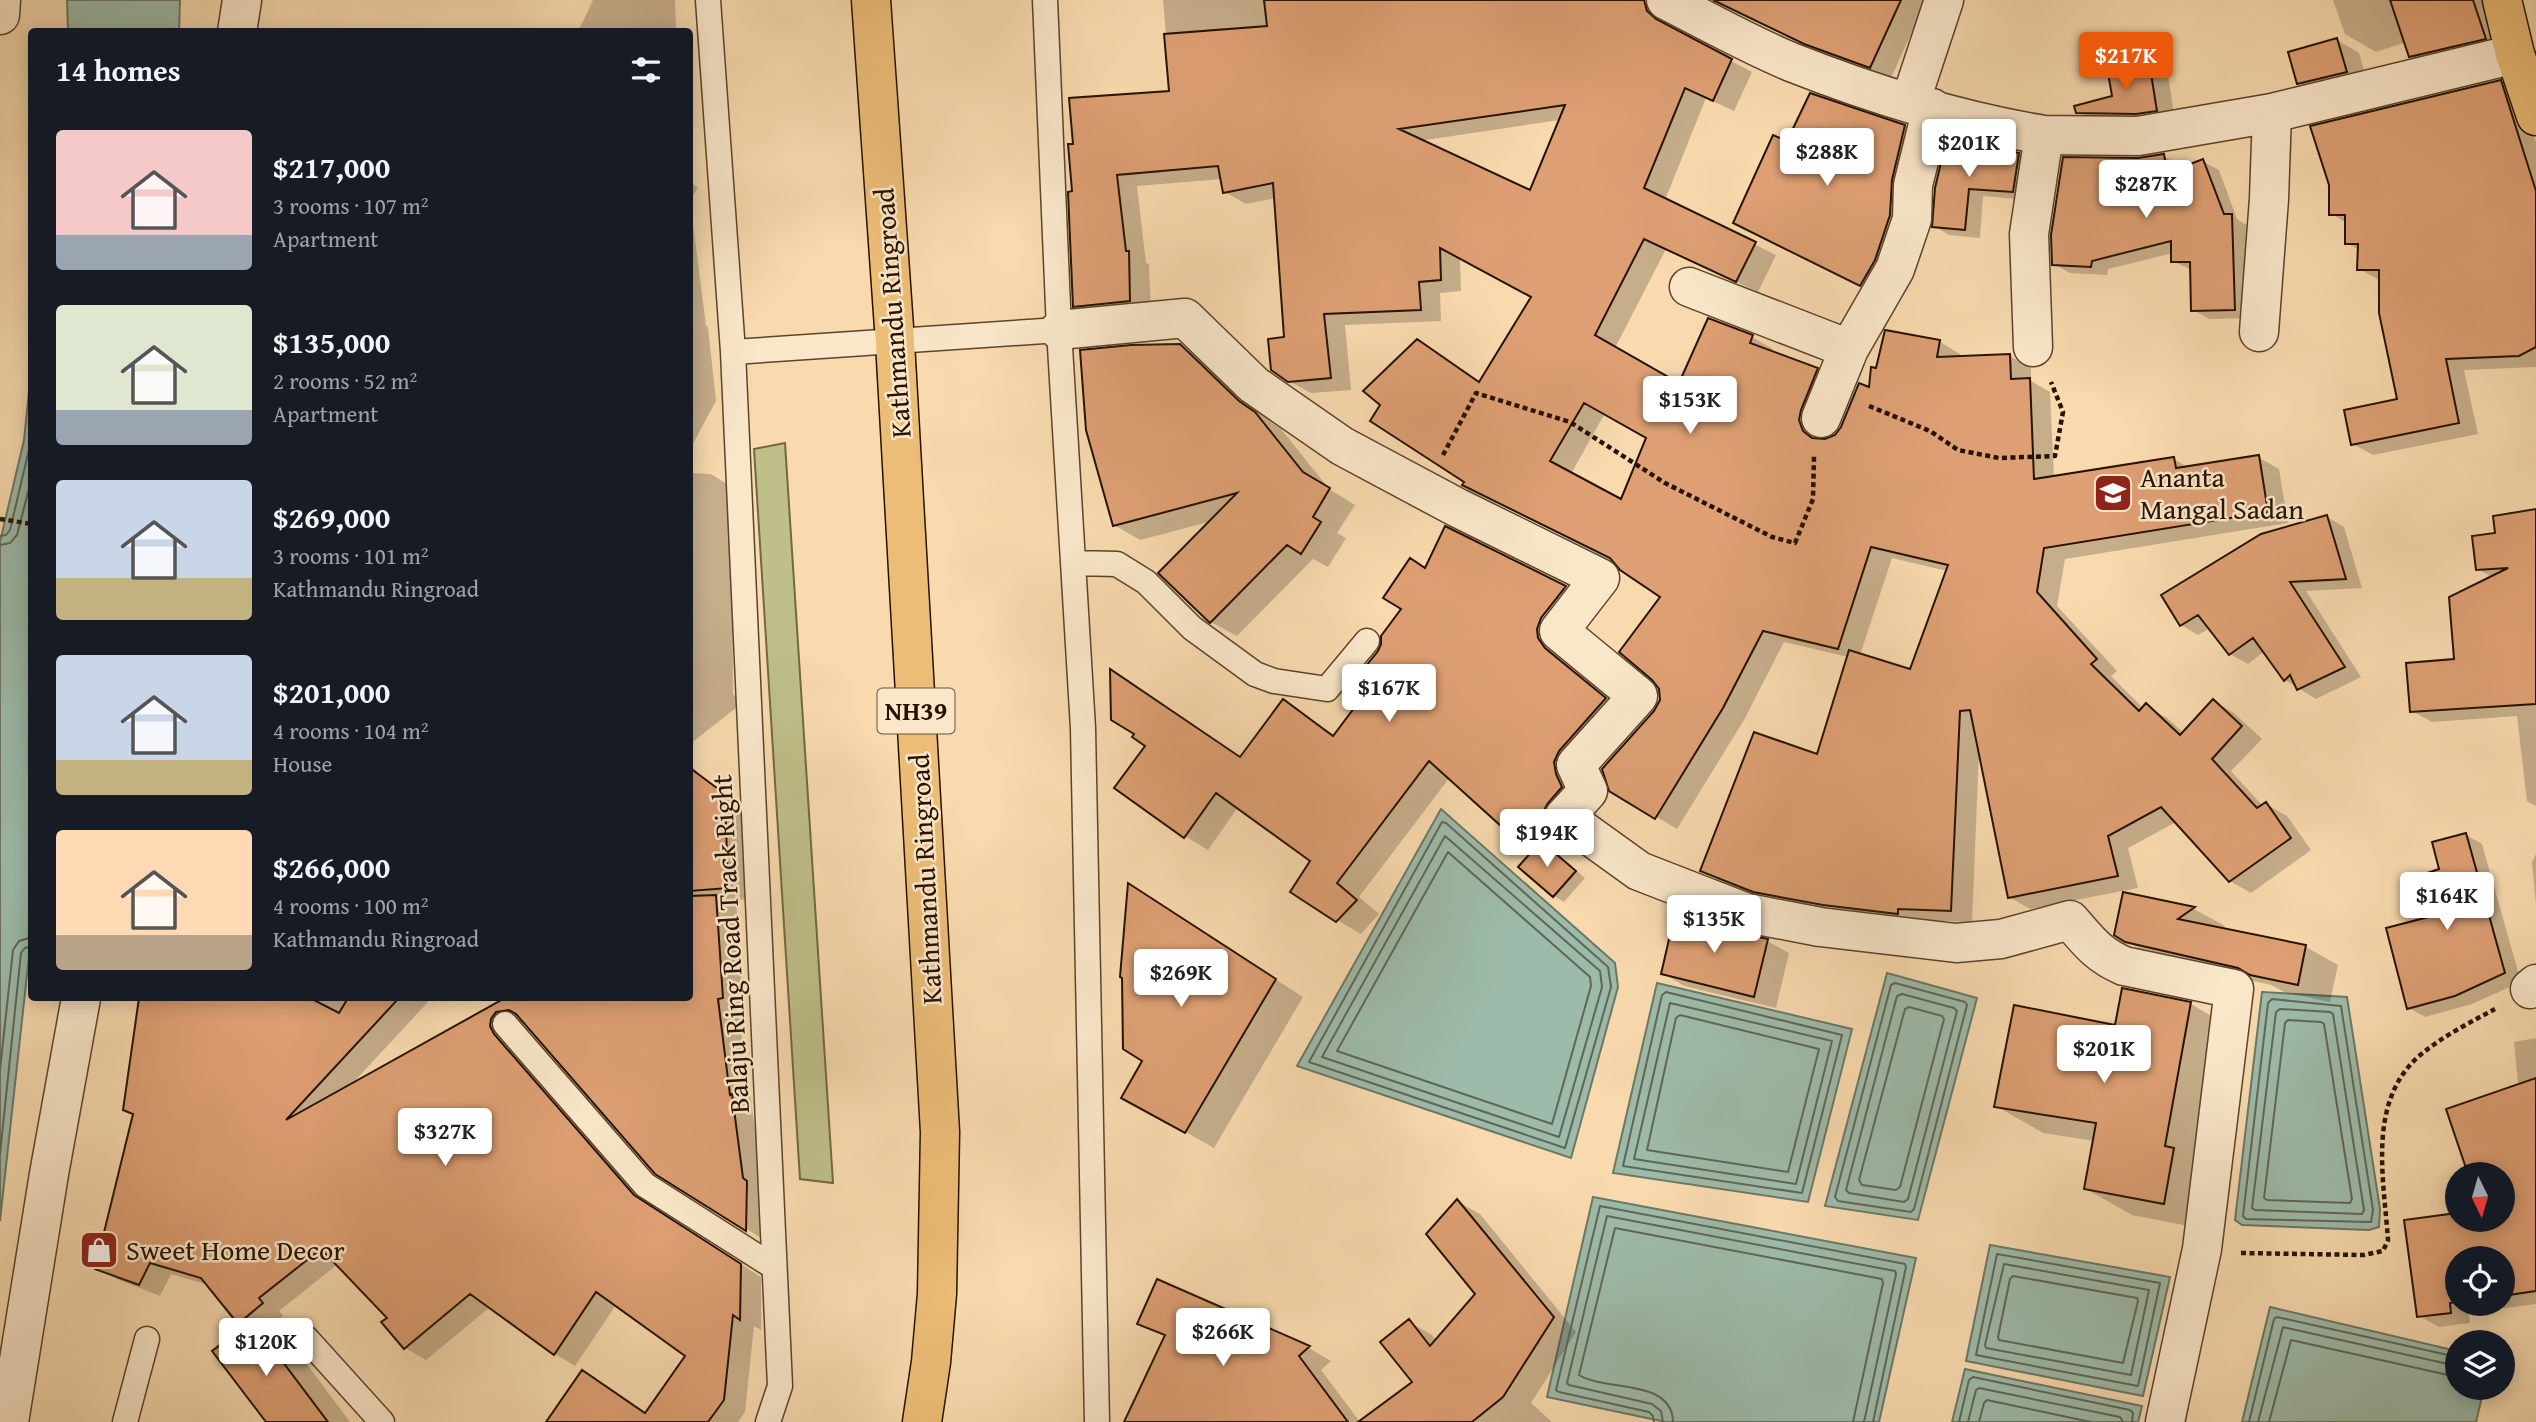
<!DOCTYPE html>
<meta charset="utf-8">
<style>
body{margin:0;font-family:"Gentium Book Plus",serif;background:#242831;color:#f1f3f6;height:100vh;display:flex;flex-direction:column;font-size:26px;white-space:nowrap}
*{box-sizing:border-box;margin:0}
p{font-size:23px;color:#9ea1a6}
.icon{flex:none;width:38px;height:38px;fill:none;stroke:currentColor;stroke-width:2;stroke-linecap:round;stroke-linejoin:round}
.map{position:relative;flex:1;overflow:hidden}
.panel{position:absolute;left:28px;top:28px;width:665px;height:973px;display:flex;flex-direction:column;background:#171b24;border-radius:7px;box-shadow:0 4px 18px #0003}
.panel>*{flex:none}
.needle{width:46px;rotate:175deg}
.tools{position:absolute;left:2445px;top:1162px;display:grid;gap:14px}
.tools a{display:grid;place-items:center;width:70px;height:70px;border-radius:50%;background:#171b24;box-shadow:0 4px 18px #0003;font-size:35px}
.price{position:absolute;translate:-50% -60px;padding:0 16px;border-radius:7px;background:#fff;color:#222;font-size:23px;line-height:46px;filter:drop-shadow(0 2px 4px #0008)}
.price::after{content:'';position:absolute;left:50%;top:42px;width:21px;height:16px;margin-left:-10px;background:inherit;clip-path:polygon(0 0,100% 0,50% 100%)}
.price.selected{background:#ea580c;color:#fff}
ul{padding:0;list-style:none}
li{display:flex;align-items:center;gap:21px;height:175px;padding:0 28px}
li span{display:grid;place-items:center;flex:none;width:196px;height:140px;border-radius:7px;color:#555}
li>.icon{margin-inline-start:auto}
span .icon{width:84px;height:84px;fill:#fffc;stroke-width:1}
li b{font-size:30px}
h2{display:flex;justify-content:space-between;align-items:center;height:84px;padding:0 28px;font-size:30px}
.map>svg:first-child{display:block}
</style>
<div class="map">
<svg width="2536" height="1422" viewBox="0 0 2536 1422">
<rect width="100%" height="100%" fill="#f8daae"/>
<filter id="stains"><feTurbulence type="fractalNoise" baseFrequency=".00286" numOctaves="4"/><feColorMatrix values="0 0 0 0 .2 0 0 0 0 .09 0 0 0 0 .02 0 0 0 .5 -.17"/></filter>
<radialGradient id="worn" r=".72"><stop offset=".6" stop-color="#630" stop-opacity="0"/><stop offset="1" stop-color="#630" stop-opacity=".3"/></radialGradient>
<path fill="#bfbf89" stroke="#726844" stroke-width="2" d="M785,443L833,1183L800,1179L754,449Z"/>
<path fill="#9dbbaa" stroke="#6d7766" stroke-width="2" d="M67,0H180L179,31H68Z
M31,371L32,929L0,1221V542L24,440Z
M1441,809L1615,963L1618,987L1571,1158L1297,1066Z
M1887,973L1977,998L1918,1220L1825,1206Z
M1657,983L1852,1029L1808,1202L1613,1173Z
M2262,992L2347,997L2380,1209L2379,1227L2369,1230L2242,1225L2235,1220Z
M1593,1197L1916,1258L1879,1422H1666L1547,1397Z
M1990,1245L2170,1277L2143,1396L1966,1361Z
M2270,1307L2457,1351V1388H2484L2476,1422H2242Z
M1965,1369L2142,1406L2138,1422H1952Z"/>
<path fill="#0003" fill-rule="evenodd" d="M593,0H675L676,32H578Z
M1163,0H1638L1665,15L1668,25L1674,31L1752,72L1734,111L1706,98L1665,200L1776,255L1758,292L1666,249L1615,348L1680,386L1709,320L1752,337L1773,349L1771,353L1817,370L1838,382L1820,433L1823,442L1835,437L1871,389L1878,369L1940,342L1960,354V358L2010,356L2031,368V381L2050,392L2054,477L2174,459L2189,468L2258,457L2279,469L2288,523L2065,559L2057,606L2117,671L2111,676L2143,708L2146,706L2167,718L2184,733L2213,701L2234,713L2262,739L2231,771L2263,806L2266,804L2287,816L2311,850L2251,893L2230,881L2176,822L2128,848L2138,888L2030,909L2009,897L1979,753L1972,922L1918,920L1776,903L1722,882L1702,870L1818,756L1848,657L1784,642L1744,720L1677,829L1611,790L1661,701L1663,596L1614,560L1464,485L1466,481L1417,342L1481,383L1533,297L1460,258L1461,291L1440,293L1441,321L1345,325L1351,390L1311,393L1289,381L1276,198L1246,204L1225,192L1222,179L1137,186L1146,263L1149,264L1151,312L1095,318L1075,306L1070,193L1171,93ZM1560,120L1531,192L1419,141ZM1605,413L1648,437L1622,501L1571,474ZM1892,558L1947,571L1911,671L1860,655Z
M1715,0H1943L1920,14L1891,78L1827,55Z
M2333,0H2497L2515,56L2441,74L2410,56L2406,42L2376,52L2345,34Z
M2337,40L2359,53L2368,84L2321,96L2299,83Z
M2149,63L2168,74L2175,121L2097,123L2078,112L2114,98Z
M2500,82L2520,93L2536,143V367L2464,370L2478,434L2373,455L2353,444L2399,401L2381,281L2359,269V250L2347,243V223L2331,214Z
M1905,126L1925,138L1881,296L1755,233L1788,144Z
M2019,154L2033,163L2028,200L1983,196L1980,238L1949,235L1934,226L1937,188Z
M2163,156L2179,165L2180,169L2202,161L2219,170L2237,219L2247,225L2250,318L2209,319L2193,310L2192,270L2173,261V253L2108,269L2107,275L2070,273L2054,264L2138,160Z
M690,182L698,188L690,200L706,326L708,327L716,401L690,449Z
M1180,346L1207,361L1265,418L1281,429L1329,489L1355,505L1337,533L1346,538L1328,567L1313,559L1237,636L1211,622L1212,521L1140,540L1114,525Z
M690,473L711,474L732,487L733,694L741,704L690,744Z
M2536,511V806L2527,801L2517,716L2432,722L2412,711L2456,661L2493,578L2478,569L2497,535Z
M2327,517L2344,527L2362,588L2306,591L2361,677L2316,699L2285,680L2265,651L2248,664L2230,654L2210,628L2198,635L2181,625Z
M1445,528L1589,601L1565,632L1629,713L1583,764L1566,836L1553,850L1585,878L1564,902L1554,896L1535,851L1523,844L1450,777L1359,897L1379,914L1361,934L1337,920L1313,861L1238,807L1208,850L1185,836L1147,746L1136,734L1112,672L1241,758L1283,701L1336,736L1377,680L1380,651L1427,569Z
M690,765L710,784L745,808L748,899L736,900L743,1009L738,1010L764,1192L766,1241L656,1172L525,1022L517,1024L515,1048L655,1209L761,1277V1330L754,1326L745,1412L738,1422H548L582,1372L647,1414L687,1356L616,1305L575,1366L555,1354L490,1307L426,1360L405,1348L389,1318L338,1264L279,1311L283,1316L265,1330L294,1347L350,1422H268L248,1327L240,1322L209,1285L171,1274L160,1296L119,1280L97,1268L135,1115L125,1109L140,998H423L428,1002L350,1086L509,998H690Z
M2466,835L2482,844L2521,982L2472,1004L2425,1017L2409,1008L2438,916L2441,870Z
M2536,854V905L2532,862Z
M2124,894L2194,909L2225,926L2221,929L2306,947L2338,965L2330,1002L2284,992L2271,985L2159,960L2126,941Z
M1156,902L1303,997L1214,1148L1152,1113L1144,1060Z
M1739,935L1767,941L1789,953L1776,1008L1684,986L1663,973Z
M2123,990L2191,1004L2237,1031L2210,1230L2132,1215L2086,1189L2095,1141L2043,1133L1996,1106L2116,1027Z
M2536,1038V1304L2469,1313L2470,1323L2439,1327L2419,1316L2457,1215V1220H2502V1174H2469L2448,1110L2510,1089L2509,1086L2518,1084L2514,1042ZM2457,1258H2502V1304H2457Z
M1457,1201L1480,1214L1576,1332L1531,1403L1552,1422H1360L1414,1383L1409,1322L1432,1335L1437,1341L1478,1294Z
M1158,1281L1309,1348L1331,1361L1321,1370L1360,1422H1126L1166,1337L1140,1323Z"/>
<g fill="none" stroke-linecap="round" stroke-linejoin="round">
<path stroke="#626655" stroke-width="2" d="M0,536L6,535L10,530L32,437
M0,545L10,543L17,535L32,477
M1442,822L1446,823L1608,967L1611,987L1565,1148L1309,1062Z
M1445,836L1600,971L1602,987L1559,1137L1322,1057Z
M1448,852L1590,977L1591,986L1552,1124L1337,1051Z
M1895,983L1965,1002L1967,1005L1914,1209L1911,1212L1838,1201L1835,1197L1891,985Z
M1666,992L1842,1035L1802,1193L1623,1166L1662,995Z
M1902,994L1954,1008L1957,1011L1908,1199L1904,1202L1849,1193L1846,1190L1897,996Z
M2272,999L2341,1006L2373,1210L2371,1222L2246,1219L2243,1216L2268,1003Z
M1670,1003L1832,1041L1796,1184L1634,1159Z
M1909,1007L1942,1016L1944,1019L1900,1187L1896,1190L1862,1185L1859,1180L1905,1009Z
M2280,1009L2330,1012L2333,1014L2364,1210L2362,1214L2255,1210L2252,1208L2276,1012Z
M1680,1015L1819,1049L1788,1172L1647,1150L1676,1018Z
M2288,1020L2321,1022L2324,1024L2352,1199L2350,1203L2267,1200L2264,1198L2285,1023Z
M0,1070L13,950L19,941L32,937
M0,1154L21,953L25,948L32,946
M1997,1254L2160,1283L2138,1386L1976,1355Z
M2004,1264L2149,1290L2131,1375L1986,1348L1985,1345Z
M2013,1276L2137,1298L2138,1301L2123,1363L1999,1340L1998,1337L2010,1279Z
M1654,1422L1653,1416L1649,1412L1559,1392L1556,1390L1600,1206L1905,1264L1906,1267L1873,1422
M1663,1422L1661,1411L1652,1404L1569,1385L1567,1383L1607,1216L1895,1271L1896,1274L1864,1422
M1673,1422C1672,1378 1606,1392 1579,1375L1615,1228L1882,1279L1883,1283L1853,1422
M1959,1422L1969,1380L1973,1377L2130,1410L2133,1413L2132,1422
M1968,1422L1976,1390L1979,1388L2120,1417L2123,1422
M1979,1422L1984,1403L1987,1400L2091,1422
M2249,1422L2274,1319L2277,1317L2457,1357
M2258,1422L2283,1327L2457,1366
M2269,1422L2291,1340L2457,1377"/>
</g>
<path fill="#dd9f73" stroke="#261200" stroke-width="2" fill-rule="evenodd" d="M1264,0H1644L1647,11L1656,19L1732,59L1713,101L1685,88L1644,188L1756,242L1736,282L1644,239L1595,335L1679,383L1708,318L1753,335L1750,343L1818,368L1801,410L1799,420L1803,431L1812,438L1825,439L1835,435L1841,427L1859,383L1869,387L1871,367L1876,368L1885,330L1940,340L1937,357L2010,354L2011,379L2030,378L2034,479L2174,457L2176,468L2259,455L2268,512L2044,548L2037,592L2097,659L2091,664L2139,711L2146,703L2180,735L2213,699L2242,726L2212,759L2257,808L2266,802L2291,838L2229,882L2161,807L2108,836L2118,876L2008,898L1970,710L1960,711L1951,911L1898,909V914L1823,905L1753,892L1700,871L1754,732L1817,754L1849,650L1910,669L1948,565L1871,547L1838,649L1763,631L1723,708L1655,819L1609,791L1602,769L1654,711L1660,700L1659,689L1652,680L1619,652L1660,597L1620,570L1610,558L1462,485L1464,482L1370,421L1380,405L1363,391L1417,339L1479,382L1531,297L1440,248L1441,280L1419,282L1421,310L1324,314L1331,378L1288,382L1271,370L1268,339L1284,337L1273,183L1223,193L1218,166L1117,175L1126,251H1129L1130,301L1073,307L1068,192L1072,191L1068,144H1073L1069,98L1169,91L1164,34L1267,26ZM1565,105L1530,190L1399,129ZM1584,403L1646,438L1621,499L1550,461Z
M1713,0H1901L1870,68L1804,44Z
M2390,0H2473L2486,39L2409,57Z
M2337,38L2347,72L2297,84L2288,52Z
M2149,61L2157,111L2136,114L2076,113L2074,106L2112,96L2107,67Z
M2501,80L2536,191V347L2519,356L2446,359L2459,423L2351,445L2344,410L2397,399L2379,313V270H2357L2358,244H2345V215H2329V185L2310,126Z
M1810,93L1905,125L1892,180L1890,215L1875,260L1860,286L1733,223L1773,135L1787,141Z
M1947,137L2019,153L2013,192L1969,189L1965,230L1932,227L1935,188Z
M2164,154L2167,173L2203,159L2224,214H2232L2235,310L2191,311L2190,262H2171V241L2092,261L2091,267L2052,265L2051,235L2063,157L2138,158Z
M1180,344L1239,401L1255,412L1303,472L1330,488L1313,517L1321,522L1301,554L1287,545L1210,623L1158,573L1237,493L1113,526L1086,430L1080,350L1131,345Z
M2536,509V704L2410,712L2406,663L2454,659L2449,597L2508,568L2476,570L2472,536L2495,533L2493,516Z
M2327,515L2346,579L2290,582L2345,667L2297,690L2290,675L2284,681L2253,638L2229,655L2198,615L2180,626L2161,595L2261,534Z
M1445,526L1566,586L1541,618L1537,629L1538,638L1545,648L1606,698L1559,751L1554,762L1556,774L1562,787L1548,803L1543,812V822L1522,845L1429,761L1337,883L1357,900L1336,922L1290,892L1310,861L1216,793L1184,838L1114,788L1145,746L1132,737L1134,734L1111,720L1110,669L1240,757L1283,699L1333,736L1375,680L1362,671L1378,651L1381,644V636L1401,609L1383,598L1410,558L1425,568Z
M690,768L725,794L728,888L690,891Z
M2466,833L2505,973L2455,996L2407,1009L2386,928L2436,915L2421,875L2439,869L2432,842Z
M1541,841L1576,871L1553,897L1518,867Z
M1128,883L1276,979L1185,1133L1121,1098L1142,1061L1123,1049L1122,978L1120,977Z
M2123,892L2195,907L2178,919L2306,945L2298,985L2250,975L2238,968L2125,942L2114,935Z
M716,895L723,998L718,999L730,1095L732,1094L743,1178L747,1181L746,1231L655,1174L516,1014L509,1010L496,1012L491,1019L490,1026L494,1034L634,1195L741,1264L740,1320L733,1315L724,1400L708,1422H546L582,1370L645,1413L685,1356L596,1292L554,1355L470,1294L404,1349L381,1322L387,1318L321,1249L259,1298L263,1303L238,1324L201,1278L150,1263L139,1285L95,1269L133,1114L123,1110L139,998H310L339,1013L348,998H399L286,1120L505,998H690V896Z
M1676,909L1739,933L1768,939L1754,997L1661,974Z
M2122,988L2191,1002L2165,1146L2174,1148L2164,1204L2084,1189L2096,1123L1994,1107L2014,1005L2115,1025Z
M2536,1078V1291L2502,1296V1258H2457V1302L2450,1303L2451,1313L2417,1317L2404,1220L2457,1213V1220H2502V1174H2468L2446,1109Z
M1457,1199L1554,1317L1503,1397L1472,1422H1358L1412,1382L1380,1342L1409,1319L1430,1346L1475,1294L1426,1234Z
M1157,1279L1310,1346L1299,1356L1348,1422H1124L1165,1335L1137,1324Z
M252,1321L328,1422H266L212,1351Z"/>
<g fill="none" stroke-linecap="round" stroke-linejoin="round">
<g stroke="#5a442c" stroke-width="27">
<path id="service" d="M708,0L733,352L780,1386L768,1422
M1045,0L1059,330L1083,728L1097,1422
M733,352L1059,330
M1073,563L1117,564L1146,582L1192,628L1255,674L1274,681L1327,689L1367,641
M505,1024L645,1185L774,1267
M307,1339L382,1422
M125,1422L147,1339"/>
</g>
<g stroke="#5a442c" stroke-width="41">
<path id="minor" d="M1666,0C1707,21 1748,44 1791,62C1872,94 1959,121 2044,135
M0,15L1,0
M237,32L242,0
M1910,103L1944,0
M1689,287L1849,349
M1059,330L1185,318L1254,385L1342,446L1458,508L1600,578L1559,631L1638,696L1576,765L1588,791L1564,817L1639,871L1747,913L1820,927L1956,943L2001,939L2070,920C2088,941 2098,955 2124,966L2234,989L2202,1249L2165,1422
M2259,332L2269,199L2272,113L2515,54
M2033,347L2029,234L2044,135L2138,136L2272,113
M1821,418L1849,349L1895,269L1912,219L1913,185L1932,108
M2530,989L2536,984
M9,1422L49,1174L81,998"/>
</g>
<g stroke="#261200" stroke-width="41">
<path id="primary" d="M2502,0L2515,54L2536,116"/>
</g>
<g stroke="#261200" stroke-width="41">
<path id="trunk" d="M871,0L895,342L940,1132L937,1294L931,1362L922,1422"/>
</g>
<path stroke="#261200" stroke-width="4.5" stroke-dasharray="5 3.5" stroke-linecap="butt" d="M1869,406L1930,431L1958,450L1999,458L2055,456L2063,412L2051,382
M1443,455L1476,393L1570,422L1665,483L1772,537L1795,543L1813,499L1814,456
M0,519L32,524
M2241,1253L2364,1255L2383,1251L2388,1240C2384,1180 2367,1103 2418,1057C2441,1037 2469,1023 2495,1009"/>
<use href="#service" stroke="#fae7ca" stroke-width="24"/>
<use href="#minor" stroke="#fae7ca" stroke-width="38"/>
<use href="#primary" stroke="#ecbd77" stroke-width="38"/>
<use href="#trunk" stroke="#ecbd77" stroke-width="38"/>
</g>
<defs>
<g id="school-square" transform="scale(2.0125)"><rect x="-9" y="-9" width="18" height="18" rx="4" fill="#8f2418" stroke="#fae7ca"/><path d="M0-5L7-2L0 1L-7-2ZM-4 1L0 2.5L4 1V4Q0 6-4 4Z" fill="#fff"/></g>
<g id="shop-square" transform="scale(2.0125)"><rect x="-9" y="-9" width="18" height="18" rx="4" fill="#8f2418" stroke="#fae7ca"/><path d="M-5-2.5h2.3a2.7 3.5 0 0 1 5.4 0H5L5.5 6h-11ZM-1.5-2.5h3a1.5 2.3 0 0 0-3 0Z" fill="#fff"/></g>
</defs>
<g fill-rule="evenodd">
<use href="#school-square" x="2113" y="493"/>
<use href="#shop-square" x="99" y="1250"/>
</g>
<g text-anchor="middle" stroke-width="5" stroke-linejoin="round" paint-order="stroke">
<rect fill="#fae7ca" stroke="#66523d" stroke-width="2" x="877.5" y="688.5" width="77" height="45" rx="5"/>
<g font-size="26" font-weight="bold" fill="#261200">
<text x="916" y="720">NH39</text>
</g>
<g font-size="28" fill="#261200" stroke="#fae7ca">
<text transform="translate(892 313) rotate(-94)" y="10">Kathmandu Ringroad</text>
<text transform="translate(925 879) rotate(-93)" y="10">Kathmandu Ringroad</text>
<text transform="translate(730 944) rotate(-93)" y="10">Balaju Ring Road Track Right</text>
</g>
<g font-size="28" fill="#261200" stroke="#fae7ca" text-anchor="start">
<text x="2140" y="487">Ananta<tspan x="2140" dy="32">Mangal Sadan</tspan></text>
<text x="126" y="1260">Sweet Home Decor</text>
</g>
</g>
<rect width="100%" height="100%" filter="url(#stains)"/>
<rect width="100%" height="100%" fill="url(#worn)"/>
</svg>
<div class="tools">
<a><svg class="needle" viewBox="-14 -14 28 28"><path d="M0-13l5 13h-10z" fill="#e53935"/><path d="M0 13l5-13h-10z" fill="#9ea1a6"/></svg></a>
<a><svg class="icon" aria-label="locate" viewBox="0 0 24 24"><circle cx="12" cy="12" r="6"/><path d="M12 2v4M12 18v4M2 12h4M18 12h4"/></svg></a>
<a><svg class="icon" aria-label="layers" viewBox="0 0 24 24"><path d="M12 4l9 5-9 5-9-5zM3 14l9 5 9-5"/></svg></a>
</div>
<b class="price selected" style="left:2126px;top:92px">$217K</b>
<b class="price" style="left:1969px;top:179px">$201K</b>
<b class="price" style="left:1827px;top:188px">$288K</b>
<b class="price" style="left:2146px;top:220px">$287K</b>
<b class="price" style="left:1690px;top:436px">$153K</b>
<b class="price" style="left:1389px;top:724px">$167K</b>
<b class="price" style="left:1547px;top:869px">$194K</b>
<b class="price" style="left:2447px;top:932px">$164K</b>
<b class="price" style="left:1714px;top:955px">$135K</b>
<b class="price" style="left:1181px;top:1009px">$269K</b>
<b class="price" style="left:2104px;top:1085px">$201K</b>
<b class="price" style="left:445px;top:1168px">$327K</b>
<b class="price" style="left:1223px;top:1368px">$266K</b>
<b class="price" style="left:266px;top:1378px">$120K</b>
<section class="panel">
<h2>14 homes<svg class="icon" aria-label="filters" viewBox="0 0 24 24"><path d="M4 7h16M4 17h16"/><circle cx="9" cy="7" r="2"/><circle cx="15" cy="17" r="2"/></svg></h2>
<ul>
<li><span style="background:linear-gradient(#f6c9c9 75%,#9aa5b1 0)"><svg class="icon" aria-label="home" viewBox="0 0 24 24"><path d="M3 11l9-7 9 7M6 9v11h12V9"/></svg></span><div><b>$217,000</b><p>3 rooms · 107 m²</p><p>Apartment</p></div></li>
<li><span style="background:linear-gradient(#dfe7d0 75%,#9aa5b1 0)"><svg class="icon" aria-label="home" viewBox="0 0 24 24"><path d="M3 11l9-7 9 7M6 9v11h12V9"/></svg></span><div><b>$135,000</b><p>2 rooms · 52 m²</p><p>Apartment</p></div></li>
<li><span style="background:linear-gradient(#c9d6e8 70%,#c2b280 0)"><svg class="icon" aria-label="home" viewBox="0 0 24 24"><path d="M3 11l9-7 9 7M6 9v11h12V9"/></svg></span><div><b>$269,000</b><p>3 rooms · 101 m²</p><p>Kathmandu Ringroad</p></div></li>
<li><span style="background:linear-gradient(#c9d6e8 75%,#c2b280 0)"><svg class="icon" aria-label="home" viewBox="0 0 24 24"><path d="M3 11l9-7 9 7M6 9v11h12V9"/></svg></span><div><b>$201,000</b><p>4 rooms · 104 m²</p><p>House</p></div></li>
<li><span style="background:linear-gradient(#ffd9b3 75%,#b9a48a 0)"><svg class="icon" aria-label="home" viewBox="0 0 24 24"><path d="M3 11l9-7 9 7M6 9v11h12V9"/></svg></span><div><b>$266,000</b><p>4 rooms · 100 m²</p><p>Kathmandu Ringroad</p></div></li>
</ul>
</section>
</div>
